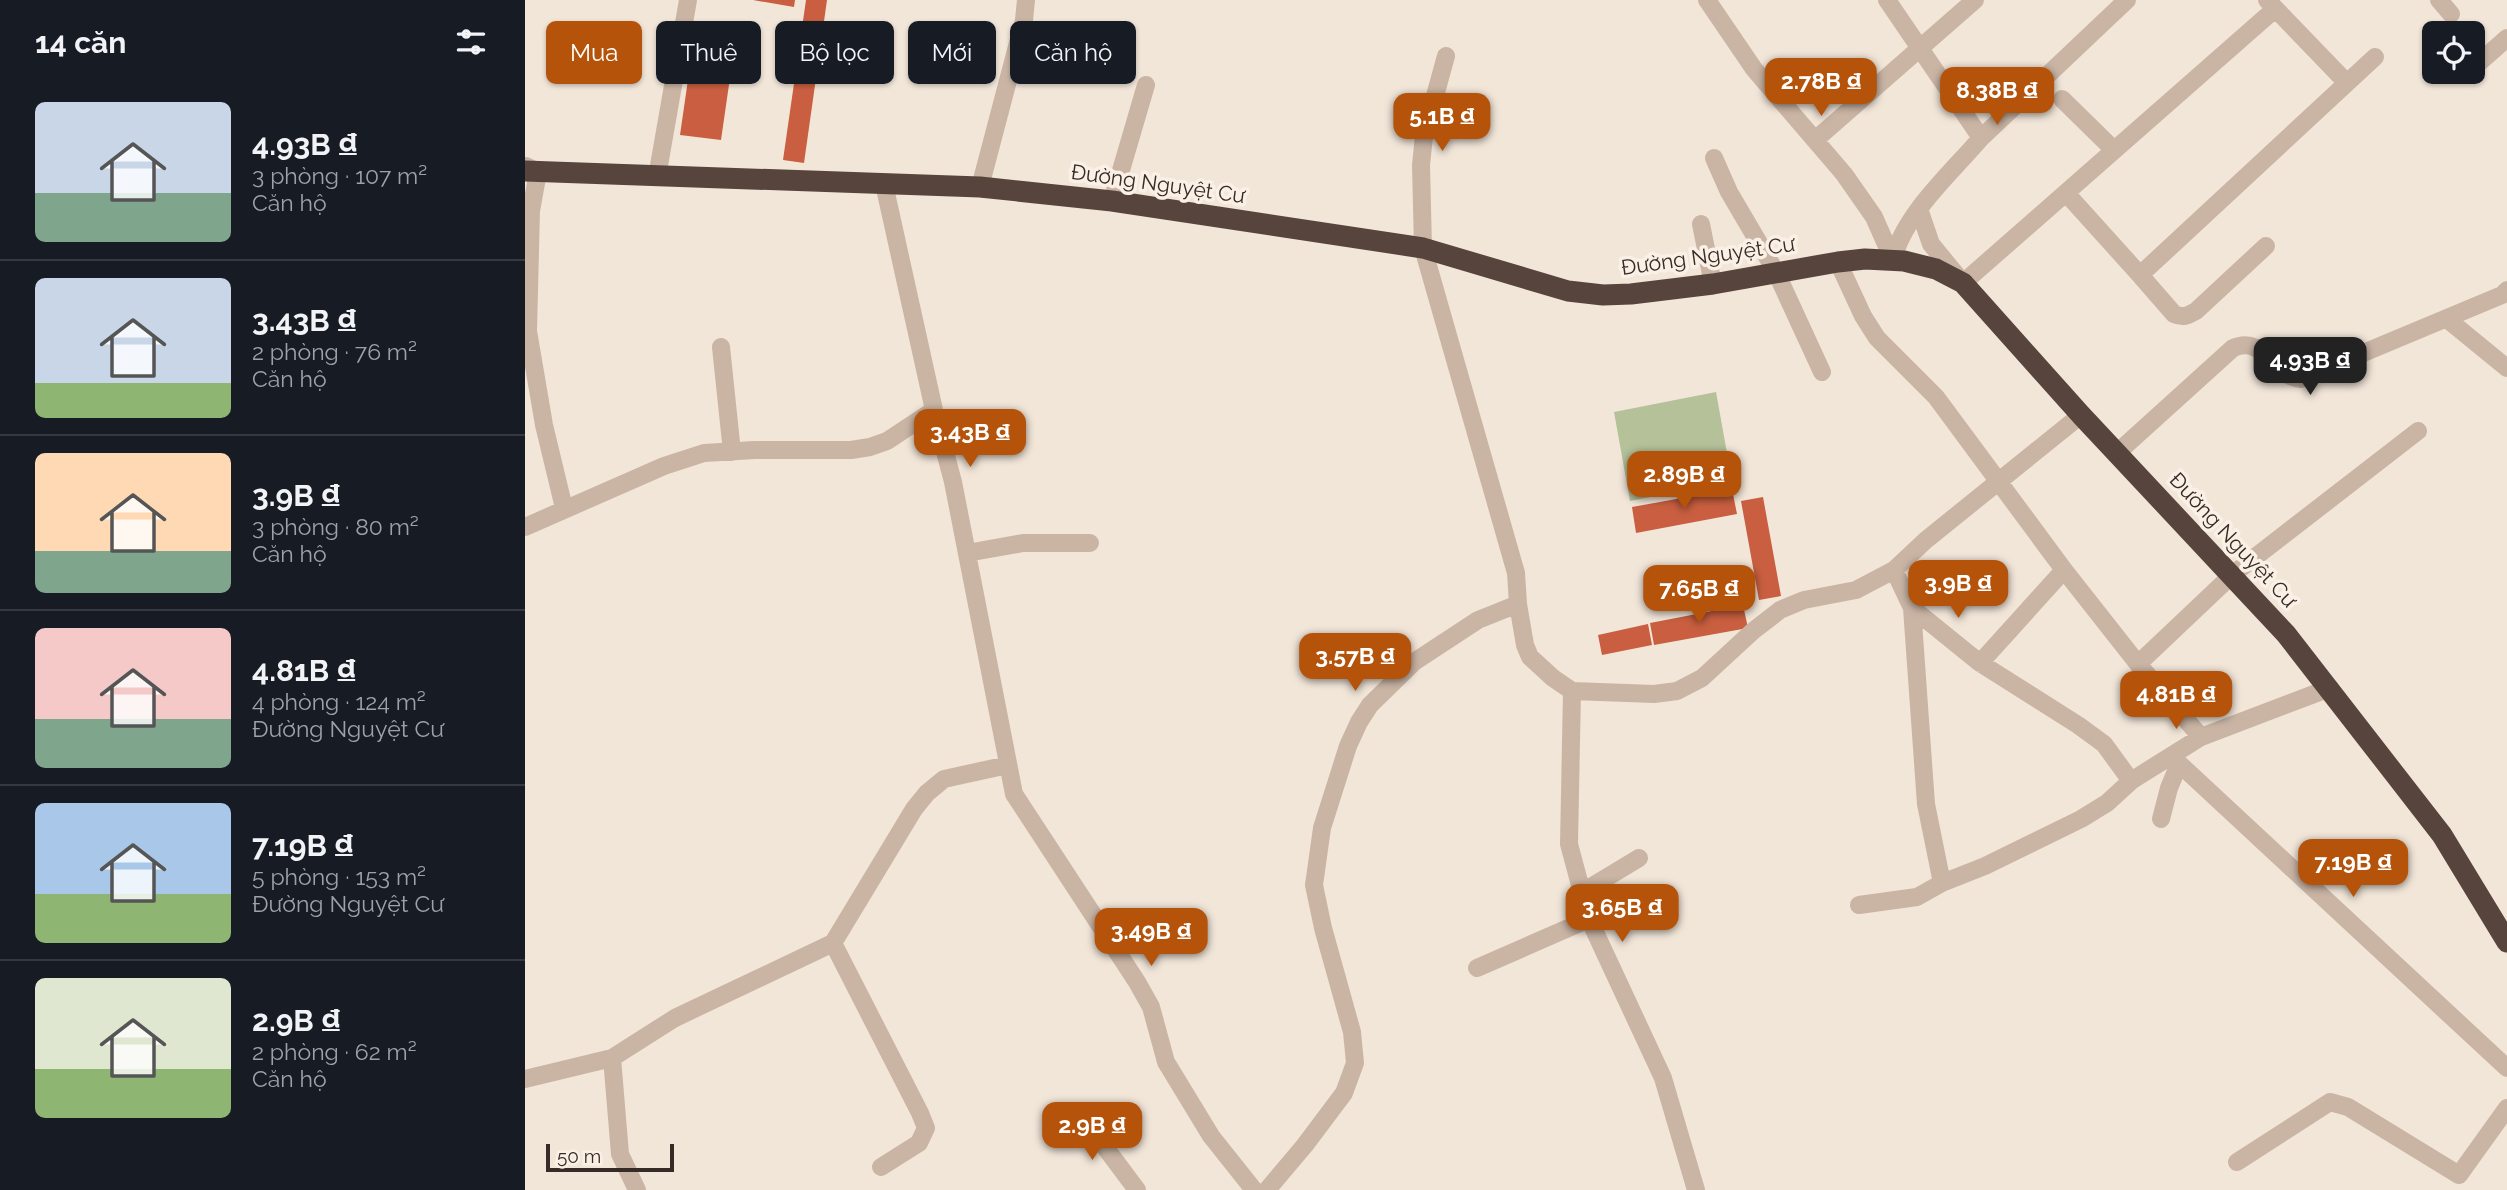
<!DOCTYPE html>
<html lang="vi">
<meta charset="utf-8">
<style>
body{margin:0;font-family:Raleway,sans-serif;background:#20242c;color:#f1f3f6;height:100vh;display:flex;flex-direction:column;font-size:26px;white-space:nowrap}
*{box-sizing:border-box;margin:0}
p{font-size:23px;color:#9ea1a6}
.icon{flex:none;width:38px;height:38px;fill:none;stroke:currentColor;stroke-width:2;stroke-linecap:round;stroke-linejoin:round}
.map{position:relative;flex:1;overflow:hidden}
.sheet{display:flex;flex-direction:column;background:#171b24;width:525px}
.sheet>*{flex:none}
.hud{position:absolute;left:21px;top:21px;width:665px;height:63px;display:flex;gap:14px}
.fabs{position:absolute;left:1897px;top:21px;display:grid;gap:14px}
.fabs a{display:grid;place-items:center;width:63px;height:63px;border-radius:10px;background:#171b24;box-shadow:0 2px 5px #0004;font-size:35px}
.scale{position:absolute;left:21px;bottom:18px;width:128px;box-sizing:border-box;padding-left:7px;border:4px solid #362b26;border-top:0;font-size:19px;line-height:24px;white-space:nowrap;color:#362b26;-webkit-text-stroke:5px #faf0e6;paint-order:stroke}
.price{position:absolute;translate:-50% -60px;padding:0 16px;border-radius:14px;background:#b45309;color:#fff;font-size:23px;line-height:46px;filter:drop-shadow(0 2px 4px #0008)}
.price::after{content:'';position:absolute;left:50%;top:42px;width:21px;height:16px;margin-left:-10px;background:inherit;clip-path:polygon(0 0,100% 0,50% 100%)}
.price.active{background:#222;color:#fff}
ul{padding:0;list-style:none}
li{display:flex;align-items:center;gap:21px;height:175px;padding:0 35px}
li+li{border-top:2px solid #363941}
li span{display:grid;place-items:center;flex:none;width:196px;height:140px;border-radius:10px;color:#555}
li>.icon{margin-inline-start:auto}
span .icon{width:84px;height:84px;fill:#fffc;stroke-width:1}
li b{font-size:30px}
h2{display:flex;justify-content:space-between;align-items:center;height:84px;padding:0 35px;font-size:30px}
.chip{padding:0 24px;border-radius:10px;background:#171b24;box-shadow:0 2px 5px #0004;font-size:24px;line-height:63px}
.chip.active{background:#b45309;color:#fff}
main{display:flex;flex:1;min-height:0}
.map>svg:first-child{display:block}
</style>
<main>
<section class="sheet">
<h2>14 căn<svg class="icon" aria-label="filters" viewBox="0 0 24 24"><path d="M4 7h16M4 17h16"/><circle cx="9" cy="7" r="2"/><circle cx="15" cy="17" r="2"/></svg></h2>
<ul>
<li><span style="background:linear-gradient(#c9d6e8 65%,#7fa58c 0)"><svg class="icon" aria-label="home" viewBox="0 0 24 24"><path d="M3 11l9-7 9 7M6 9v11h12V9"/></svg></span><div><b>4.93B ₫</b><p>3 phòng · 107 m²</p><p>Căn hộ</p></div></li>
<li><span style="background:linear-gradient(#c9d6e8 75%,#8fb573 0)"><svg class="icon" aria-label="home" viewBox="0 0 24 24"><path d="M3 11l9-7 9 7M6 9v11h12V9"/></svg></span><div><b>3.43B ₫</b><p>2 phòng · 76 m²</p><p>Căn hộ</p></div></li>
<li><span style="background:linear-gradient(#ffd9b3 70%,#7fa58c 0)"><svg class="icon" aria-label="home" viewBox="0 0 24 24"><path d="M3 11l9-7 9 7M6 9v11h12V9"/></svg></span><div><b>3.9B ₫</b><p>3 phòng · 80 m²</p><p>Căn hộ</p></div></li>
<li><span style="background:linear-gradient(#f6c9c9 65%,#7fa58c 0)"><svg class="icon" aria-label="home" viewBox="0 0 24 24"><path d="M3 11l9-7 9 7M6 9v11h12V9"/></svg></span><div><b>4.81B ₫</b><p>4 phòng · 124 m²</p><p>Đường Nguyệt Cư</p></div></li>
<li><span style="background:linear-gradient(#a9c7e8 65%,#8fb573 0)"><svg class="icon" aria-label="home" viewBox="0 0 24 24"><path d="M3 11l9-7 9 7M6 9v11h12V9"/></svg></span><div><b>7.19B ₫</b><p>5 phòng · 153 m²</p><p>Đường Nguyệt Cư</p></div></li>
<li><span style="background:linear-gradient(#dfe7d0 65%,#8fb573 0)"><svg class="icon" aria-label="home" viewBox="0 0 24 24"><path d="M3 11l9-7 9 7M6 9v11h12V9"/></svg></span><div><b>2.9B ₫</b><p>2 phòng · 62 m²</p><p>Căn hộ</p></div></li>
</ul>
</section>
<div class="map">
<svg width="1982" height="1190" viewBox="0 0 1982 1190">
<rect width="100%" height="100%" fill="#f2e6d9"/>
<path fill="#b4c199" d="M1191,392L1207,481L1105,501L1089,412Z"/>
<path fill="#c95f40" d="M228,0H270L269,7Z
M281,0H302L279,163L258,160Z
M170,31L211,36L196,140L155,135Z
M1207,489L1212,514L1111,533L1107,507Z
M1238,497L1256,596L1234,600L1216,501Z
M1218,605L1223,628L1129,645L1125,623Z
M1123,624L1127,645L1077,655L1073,635Z"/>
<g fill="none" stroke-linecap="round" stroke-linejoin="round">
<path stroke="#cab5a5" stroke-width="18" d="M1182,0L1229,69L1319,174L1349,217L1368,260
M1362,0L1456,138C1427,172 1378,215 1368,260
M1742,0L1821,82
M1914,0L1926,14
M1948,68L1982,38
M1537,99L1589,150
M1456,138L1602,0
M1290,140L1450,0
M1189,158L1204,192L1251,272L1297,372
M1,166L13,172L6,211L3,331L19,425L39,508
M132,177L163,0
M359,184L409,410L428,482L489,794L612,982L626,1007L641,1062L686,1136L729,1190
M455,187L499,20L501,0
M1541,193L1615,275L1850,57
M587,201L621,85
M1394,209L1406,244L1438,283L1750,9
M1176,224L1188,284
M1313,262L1338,316L1352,338L1411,397L1539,570L1613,664L1676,737
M1615,275L1649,314C1658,318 1662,316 1671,311L1741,246
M1922,319L1982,368
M196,347L207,452
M1592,453L1708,348C1740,334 1747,377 1776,379L1977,295L1982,290
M0,527L139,466L179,453L230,450H326L345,447L362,441L409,410
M442,553L498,543H565
M1369,570L1387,608L1401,804L1417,883L1460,866L1556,819L1582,803L1606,781L1676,737L1805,688
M993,604L1000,645L1005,657L1028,678L1047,691L1129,694L1152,691L1177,678L1228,631L1255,610L1279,600L1331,590L1369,570L1401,540L1556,415
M1387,608L1455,663L1553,725L1579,744L1606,781
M1455,663L1539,570
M1613,664L1707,575L1893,431
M1047,691L1044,844L1064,919L1138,1078L1171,1190
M1647,757L1982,1068
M1636,819L1644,788L1654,764
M1056,893L1114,858
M1334,905L1392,897L1417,883
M308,943L395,1113L401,1128L394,1143L356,1167
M952,968L1064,919
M87,1058L95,1154L112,1190
M0,1079L87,1058L150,1018L308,943L389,809L402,793L419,779L483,765
M553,1111L612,1190
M1712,1162L1805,1102L1823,1107L1934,1175L1982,1108
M742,1190L780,1145L819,1093L830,1063L827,1032L798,928L789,885L797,828L823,746L834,722L845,705L889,662L953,620L993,604L991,573L898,248L896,165L899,136L921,56"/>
<path stroke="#57453d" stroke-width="21" d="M0,171L455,187L587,201L898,248L1043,291L1078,295L1106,294L1188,284L1313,262L1340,259L1379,261L1411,269L1438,283L1556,415L1761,634L1917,835L1982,942"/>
</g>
<g text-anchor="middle" stroke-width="7" stroke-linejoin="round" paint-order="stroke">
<g font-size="21" fill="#362b26" stroke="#faf0e6">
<text transform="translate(633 184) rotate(8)" y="7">Đường Nguyệt Cư</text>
<text transform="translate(1183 256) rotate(-8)" y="7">Đường Nguyệt Cư</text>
<text transform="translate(1708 540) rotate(47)" y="7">Đường Nguyệt Cư</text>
</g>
</g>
</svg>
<div class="fabs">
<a><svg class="icon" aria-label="locate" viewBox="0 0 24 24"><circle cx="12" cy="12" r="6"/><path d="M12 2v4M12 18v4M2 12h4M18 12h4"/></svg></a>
</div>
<div class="scale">50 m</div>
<b class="price" style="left:1296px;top:118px">2.78B ₫</b>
<b class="price" style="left:1472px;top:127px">8.38B ₫</b>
<b class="price" style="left:917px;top:153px">5.1B ₫</b>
<b class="price active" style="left:1785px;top:397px">4.93B ₫</b>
<b class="price" style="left:445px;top:469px">3.43B ₫</b>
<b class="price" style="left:1159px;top:511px">2.89B ₫</b>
<b class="price" style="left:1433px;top:620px">3.9B ₫</b>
<b class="price" style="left:1174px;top:625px">7.65B ₫</b>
<b class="price" style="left:830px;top:693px">3.57B ₫</b>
<b class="price" style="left:1651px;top:731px">4.81B ₫</b>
<b class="price" style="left:1828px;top:899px">7.19B ₫</b>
<b class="price" style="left:1097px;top:944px">3.65B ₫</b>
<b class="price" style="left:626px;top:968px">3.49B ₫</b>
<b class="price" style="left:567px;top:1162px">2.9B ₫</b>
<div class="hud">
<a class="chip active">Mua</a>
<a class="chip">Thuê</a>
<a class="chip">Bộ lọc</a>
<a class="chip">Mới</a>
<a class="chip">Căn hộ</a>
</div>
</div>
</main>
